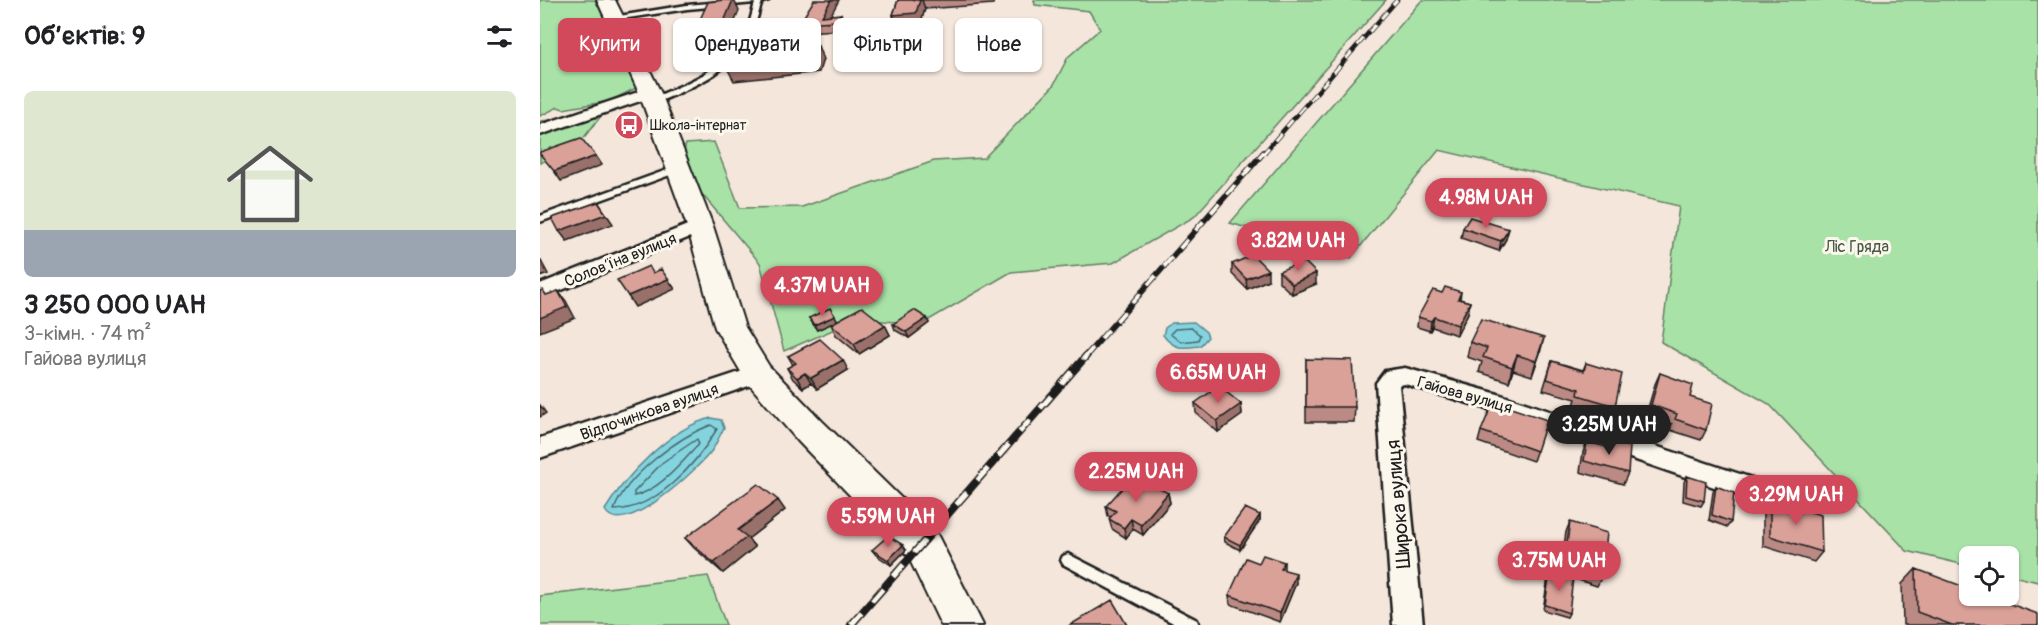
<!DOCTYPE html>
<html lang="uk">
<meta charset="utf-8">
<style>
body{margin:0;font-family:Pangolin,sans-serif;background:#f6f6f6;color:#202124;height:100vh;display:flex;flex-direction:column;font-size:22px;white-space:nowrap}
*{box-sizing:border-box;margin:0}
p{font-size:20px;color:#757577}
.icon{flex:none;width:33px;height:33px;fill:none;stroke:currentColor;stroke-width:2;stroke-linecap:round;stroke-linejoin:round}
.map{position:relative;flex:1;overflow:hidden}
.sheet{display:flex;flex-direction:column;background:#fff;width:540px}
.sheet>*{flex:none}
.guide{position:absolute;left:18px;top:18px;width:570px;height:54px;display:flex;gap:12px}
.controls{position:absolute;left:1419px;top:546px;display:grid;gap:12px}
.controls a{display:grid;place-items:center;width:60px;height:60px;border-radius:9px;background:#fff;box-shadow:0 2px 4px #0004;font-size:30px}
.price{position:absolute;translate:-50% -51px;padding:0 14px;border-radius:21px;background:#d1495b;color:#fff;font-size:20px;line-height:39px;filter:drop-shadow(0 2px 3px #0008)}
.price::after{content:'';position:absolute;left:50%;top:36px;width:18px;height:14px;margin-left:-9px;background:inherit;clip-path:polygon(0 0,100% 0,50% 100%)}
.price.selected{background:#222;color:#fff}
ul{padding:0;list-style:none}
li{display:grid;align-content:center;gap:12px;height:318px;padding:0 24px}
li+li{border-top:2px solid #e0e0e0}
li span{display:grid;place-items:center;height:186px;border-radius:9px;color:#555}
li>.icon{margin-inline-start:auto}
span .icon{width:108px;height:108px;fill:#fffc;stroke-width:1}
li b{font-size:26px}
h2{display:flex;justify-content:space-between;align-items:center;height:72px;padding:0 24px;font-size:26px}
.chip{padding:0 21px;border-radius:9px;background:#fff;box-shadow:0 2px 4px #0004;font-size:21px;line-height:54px}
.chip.selected{background:#d1495b;color:#fff}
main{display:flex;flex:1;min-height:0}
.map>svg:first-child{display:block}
</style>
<main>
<section class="sheet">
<h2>Об’єктів: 9<svg class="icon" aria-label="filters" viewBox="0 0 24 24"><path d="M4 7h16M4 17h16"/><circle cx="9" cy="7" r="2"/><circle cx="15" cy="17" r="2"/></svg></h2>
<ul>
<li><span style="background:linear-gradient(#dfe7d0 75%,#9aa5b1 0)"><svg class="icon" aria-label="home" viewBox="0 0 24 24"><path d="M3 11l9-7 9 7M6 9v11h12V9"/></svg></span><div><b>3 250 000 UAH</b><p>3-кімн. · 74 m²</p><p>Гайова вулиця</p></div></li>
</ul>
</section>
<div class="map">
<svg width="1498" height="625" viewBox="0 0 1498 625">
<rect width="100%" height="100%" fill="#f4e6db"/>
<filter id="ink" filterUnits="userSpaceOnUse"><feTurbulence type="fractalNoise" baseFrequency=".0167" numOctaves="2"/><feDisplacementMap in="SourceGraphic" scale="12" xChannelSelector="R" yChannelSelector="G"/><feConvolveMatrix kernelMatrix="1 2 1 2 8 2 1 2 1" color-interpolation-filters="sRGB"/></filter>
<g filter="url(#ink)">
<path fill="#a8e2a7" stroke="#627f62" stroke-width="1.5" d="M0,0H55L88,65L96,88L70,101L23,109L18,107L0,116Z
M494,0H846L654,217L573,263L471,272L382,324L318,319L244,351L220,263L161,193L142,158L146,144L174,142L200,208L262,207L394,161L444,158L513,86L528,57L560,29L549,11L495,5Z
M882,0H1498V582L1469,575L1468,556H1430L1429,566L1367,551L1229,404L1121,342L1139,206L899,150L811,258L690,223Z
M61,116L38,145L0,163V121Z
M168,576L186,625H0V596Z"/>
<path fill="#84d4df" stroke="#5a8a91" stroke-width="1.5" d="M654,322L666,332L668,337L660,346C643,348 634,350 623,335L625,328L632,323Z
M171,418L181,420L184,428C180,435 177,442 173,449C161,466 82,542 65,510C85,476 132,427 171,418Z"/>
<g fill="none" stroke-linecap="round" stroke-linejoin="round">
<path stroke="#46666a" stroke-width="1.5" d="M651,328L660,335L658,340L641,342L630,334L635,329Z
M171,425L177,429C156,464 117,509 74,510C86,476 138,437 171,425Z
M157,439L159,444C142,462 119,491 94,496V492L123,462Z"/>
<g stroke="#1c1c1c" stroke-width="5">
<path id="lane" d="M205,0H229L222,2C218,13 216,24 212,33C193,72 152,87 116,103H110V99C145,84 186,70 205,34C210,24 212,13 215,3L147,9L75,20L72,18L73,17L147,5Z
M138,166L142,169L141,171L0,222V216Z
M528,554L657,620L659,625H637L523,564L521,560L523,556Z"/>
</g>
<g stroke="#1c1c1c" stroke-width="5">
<path id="street" d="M110,88L118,93L115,96L0,135V125Z
M160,220L167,222L169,226L167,230L0,299V284Z
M218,366L226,368L229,374L226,380L0,458V438Z
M865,368L958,394L1209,477L1218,480L1222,488L1218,496L1209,499L945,408L865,384L859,385L883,625H853L836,383L845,371Z"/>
</g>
<g stroke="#1c1c1c" stroke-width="4">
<path id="secondary" d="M57,0H75L121,93L173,226L205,327L229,366L282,421L396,532L443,625H401L368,556L258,441L207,382L175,328L147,226L99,93Z"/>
</g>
<use href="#lane" fill="#fbf7ec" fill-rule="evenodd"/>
<use href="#street" fill="#fbf7ec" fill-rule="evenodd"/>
<use href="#secondary" fill="#fbf7ec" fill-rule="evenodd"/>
<g stroke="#1c1c1c" stroke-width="4.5">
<path id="rail-far2" d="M723,154L857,0"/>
</g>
<g stroke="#1c1c1c" stroke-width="6">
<path id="rail-far1" d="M545,357L724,152"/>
</g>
<g stroke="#1c1c1c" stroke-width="8">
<path id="rail" d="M311,625L547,355"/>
</g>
<use href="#rail-far2" stroke="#fbf7ec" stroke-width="3" stroke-dasharray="9" stroke-linecap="butt"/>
<use href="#rail-far1" stroke="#fbf7ec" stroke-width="4" stroke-dasharray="12" stroke-linecap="butt"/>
<use href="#rail" stroke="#fbf7ec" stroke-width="5" stroke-dasharray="16" stroke-linecap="butt"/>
</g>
<path fill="#bb8a84" stroke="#1c1c1c" stroke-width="1.5" d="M358,0H454L453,4L385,9L380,25L357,27L353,15Z
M290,15L304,23L300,30L263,32L260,23Z
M387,28L388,32L385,39L375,40L373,36Z
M923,228L966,239L959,251L921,238Z
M692,264L728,280L707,289L692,274Z
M739,271L776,284L752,294L739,282Z
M921,292L920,299L930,302L928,313L917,335L892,327L890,331L877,327L878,317L902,293Z
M269,318L345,325L350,335L319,354L296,335L291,324L294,322L277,330Z
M387,318L389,323L369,338L355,330L353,324Z
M930,342L1000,353L992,376L973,370L969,382L939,372L942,362L927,357Z
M248,356L308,370L277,389L271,383L263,388L253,379L247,368L253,365Z
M766,359L815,407L814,422H766Z
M1012,361L1043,370L1046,363L1075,406L1071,416L1034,405L1036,399L1003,390Z
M1120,373L1150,397L1166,430L1161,440L1130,430L1132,424L1106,415L1115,384Z
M655,403L701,404L702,415L678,432L656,413Z
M1007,420L993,461L938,442L941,431Z
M1068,441L1088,473L1083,484L1040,472L1043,452L1047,442L1065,447Z
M1147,476L1164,501L1161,506L1143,501L1144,482Z
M1176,486L1191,522L1187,527L1169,520L1173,492Z
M595,490L628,493L630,503L603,535L593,529L586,538L572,529L569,519L571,517L568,516L566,506Z
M1230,500L1282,552L1274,562L1223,546V510Z
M245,510L208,539L215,547L183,573L154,548L145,538Z
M720,515V520L700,550L685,542L684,537Z
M1030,522L1062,576L1057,586L1020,574L1026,532Z
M332,550H366L351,565L336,555Z
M744,562V570L756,583L740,622L690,604L689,595L719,563Z
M1376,569L1498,625H1363L1362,584Z
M1010,572L1029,613L1027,617L1003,610L1008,577Z"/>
<path fill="#99716b" stroke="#1c1c1c" stroke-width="1.5" d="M193,0H194L199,11L179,61L151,65L145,52Z
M291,0H299L287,22L282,16Z
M380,0H382L385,9L380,25L357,27L353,15Z
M301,14L304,23L300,30L297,21Z
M387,28L388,32L385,39L384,35Z
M278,46L283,59L279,72L194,81L187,68Z
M56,156L62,165L21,181L14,171Z
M58,202L73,224L27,241L19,231Z
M969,229L966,239L959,251L961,241Z
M0,259L8,274L0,277Z
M728,270V280L707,289L706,279Z
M776,273V284L752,294V284Z
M128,279L135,289L95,307L88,296Z
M18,291L26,301L35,318L0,332V318Z
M930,302L928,313L917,335L918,325Z
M295,316L298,321L277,330L274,325Z
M894,317L892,327L890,331L891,321Z
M387,318L389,323L369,338L366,332Z
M345,325L350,335L319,354L314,344Z
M1004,338L1000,353L992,376L996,361Z
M977,355L973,370L969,382L972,367Z
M303,360L308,370L277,389L271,378Z
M265,373L271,383L263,388L257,378Z
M701,404L702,415L678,432L677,421Z
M0,405L6,413L0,417Z
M628,493L630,503L603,535L601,525Z
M238,500L245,510L208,539L215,547L183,573L174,563L198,530Z
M720,515V520L700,550V545Z
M591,519L593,529L586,538L584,528Z
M363,545L366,550L351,565L348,560Z
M756,573V583L740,622V613Z"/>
<path fill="#daa199" stroke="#1c1c1c" stroke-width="1.5" d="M184,0H193L173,48L145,52L168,2Z
M274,0H291L282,16L301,14L297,21L260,23Z
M358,0H380L376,13L353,15Z
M377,28H387L384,35L373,36Z
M278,46L273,59L187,68L194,54Z
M41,138L56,156L14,171L0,154V152Z
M58,202L66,214L19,231L12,218Z
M930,217L969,229L961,241L923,228Z
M713,255L728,270L706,279L692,264Z
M764,261L776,273L752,284L739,271Z
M109,266L113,273L121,269L128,279L88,296L77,280Z
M905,287L921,292L918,299L930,302L918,325L894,317L891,321L878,317L893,290L902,293Z
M3,290L6,295L18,291L27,307L0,318V291Z
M322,307L345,325L314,344L291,324Z
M290,308L295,316L274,325L269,318Z
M374,310L387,318L366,332L353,324Z
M941,319L1004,338L996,361L977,355L972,367L943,357L947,348L930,342Z
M280,339L303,360L271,378L265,373L257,378L247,368L256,363L248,356Z
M766,359L812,360L815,407H766Z
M1012,361L1044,371L1046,363L1082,374L1075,406L1038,395L1039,389L1007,379Z
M1120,373L1153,385L1150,397L1172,404L1166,430L1135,419L1137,414L1111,405Z
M679,386L701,404L677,421L655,403Z
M953,402L1007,420L997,451L941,431Z
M1068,441L1090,447L1088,473L1044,461L1047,442L1067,447Z
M1147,476L1166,482L1164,501L1146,496Z
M604,480L628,493L601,525L591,519L584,528L569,519L576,511L566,506L585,485L595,490Z
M218,484L238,500L198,530L207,537L174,563L145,538Z
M1176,486L1194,493L1191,522L1172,515Z
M1230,500L1281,515L1282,552L1230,536Z
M705,508L720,515L700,545L684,537Z
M1030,522L1067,533L1062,576L1024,565Z
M348,536L363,545L348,560L332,550Z
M723,555L744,562L741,569L756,573L740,613L689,595L706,558L719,563Z
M1376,569L1430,589V596H1448L1498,614V625H1412L1377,612Z
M1010,572L1033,578L1029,613L1005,605Z
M572,600L587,625H530Z"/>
</g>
<defs>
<g id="bus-disc" transform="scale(1.5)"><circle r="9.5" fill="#d1495b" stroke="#fbf7ec"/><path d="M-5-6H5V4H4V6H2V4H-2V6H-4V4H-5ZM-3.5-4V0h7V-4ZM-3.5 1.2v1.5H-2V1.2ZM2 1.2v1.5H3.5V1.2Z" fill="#fff"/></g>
</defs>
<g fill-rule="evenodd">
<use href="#bus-disc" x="89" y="125"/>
</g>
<g text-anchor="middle" stroke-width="6" stroke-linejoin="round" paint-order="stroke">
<g font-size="14" fill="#1c1c1c" stroke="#fbf7ec" text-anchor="start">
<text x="110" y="130">Школа-інтернат</text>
</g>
<g font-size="16" fill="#465746" stroke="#fbf7ec">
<text x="1317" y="252">Ліс Гряда</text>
</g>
<g font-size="16" fill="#1c1c1c" stroke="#fbf7ec">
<text transform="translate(80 259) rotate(-22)" y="6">Соловʼїна вулиця</text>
<text transform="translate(925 394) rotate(16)" y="6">Гайова вулиця</text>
<text transform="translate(109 411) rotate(-19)" y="6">Відпочинкова вулиця</text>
</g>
<g font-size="20" fill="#1c1c1c" stroke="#fbf7ec">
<text transform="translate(858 504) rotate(-95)" y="7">Широка вулиця</text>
</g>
</g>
</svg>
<div class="controls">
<a><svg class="icon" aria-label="locate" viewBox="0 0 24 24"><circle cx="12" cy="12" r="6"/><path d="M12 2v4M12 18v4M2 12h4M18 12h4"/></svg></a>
</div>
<b class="price" style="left:946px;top:229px">4.98M UAH</b>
<b class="price" style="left:758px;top:272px">3.82M UAH</b>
<b class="price" style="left:282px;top:317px">4.37M UAH</b>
<b class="price" style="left:678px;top:404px">6.65M UAH</b>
<b class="price selected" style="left:1069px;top:456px">3.25M UAH</b>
<b class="price" style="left:596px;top:503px">2.25M UAH</b>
<b class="price" style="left:1256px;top:526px">3.29M UAH</b>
<b class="price" style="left:348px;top:548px">5.59M UAH</b>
<b class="price" style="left:1019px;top:592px">3.75M UAH</b>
<div class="guide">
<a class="chip selected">Купити</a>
<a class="chip">Орендувати</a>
<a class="chip">Фільтри</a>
<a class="chip">Нове</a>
</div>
</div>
</main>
